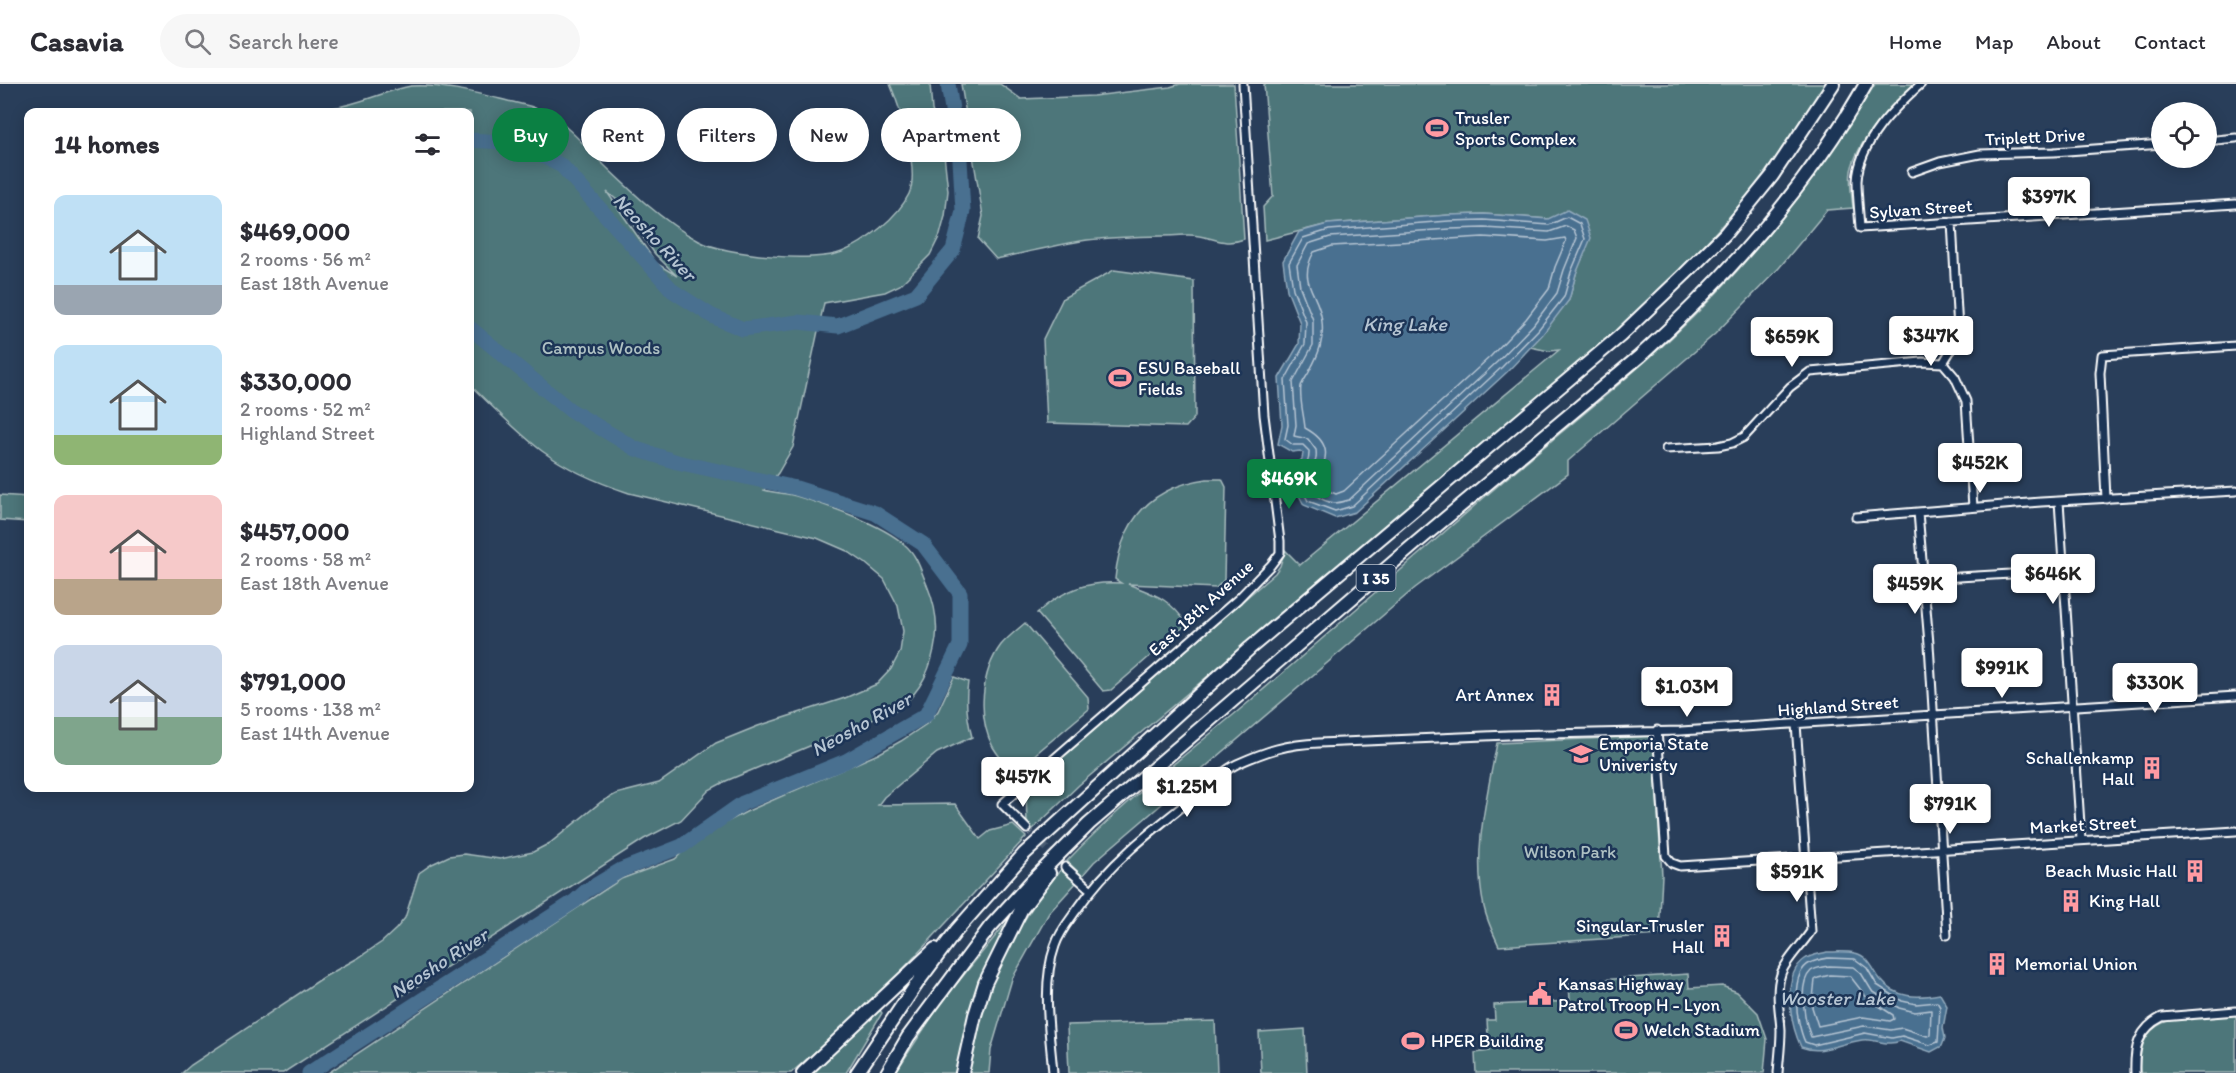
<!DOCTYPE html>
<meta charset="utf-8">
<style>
body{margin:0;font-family:Itim,sans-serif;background:#f7f7f7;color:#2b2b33;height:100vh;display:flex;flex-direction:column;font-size:22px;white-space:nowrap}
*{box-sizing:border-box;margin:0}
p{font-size:20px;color:#7c7c81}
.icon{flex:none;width:33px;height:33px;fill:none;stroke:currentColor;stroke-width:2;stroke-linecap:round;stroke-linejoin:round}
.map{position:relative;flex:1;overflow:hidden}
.side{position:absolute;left:24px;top:24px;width:450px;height:684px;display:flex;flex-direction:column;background:#fff;border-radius:12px;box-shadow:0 3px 15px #0003}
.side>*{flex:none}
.top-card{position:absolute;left:492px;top:24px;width:570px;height:54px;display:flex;gap:12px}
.controls{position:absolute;left:2151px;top:18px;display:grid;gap:12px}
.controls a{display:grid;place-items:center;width:66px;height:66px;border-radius:50%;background:#fff;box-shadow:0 3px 15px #0003;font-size:30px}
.price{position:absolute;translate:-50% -51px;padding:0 14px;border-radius:6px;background:#fff;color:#222;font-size:20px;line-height:39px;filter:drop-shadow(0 2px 3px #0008)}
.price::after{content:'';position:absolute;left:50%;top:36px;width:18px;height:14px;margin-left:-9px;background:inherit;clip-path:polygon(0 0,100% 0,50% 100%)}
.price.on{background:#0b8043;color:#fff}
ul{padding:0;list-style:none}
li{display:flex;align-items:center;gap:18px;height:150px;padding:0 30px}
li span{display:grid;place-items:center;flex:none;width:168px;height:120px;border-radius:12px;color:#555}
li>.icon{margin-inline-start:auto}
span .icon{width:72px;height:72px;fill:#fffc;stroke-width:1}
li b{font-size:26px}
h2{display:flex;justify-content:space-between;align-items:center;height:72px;padding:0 30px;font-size:26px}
.pill{padding:0 21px;border-radius:27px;background:#fff;box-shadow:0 3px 15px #0003;font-size:21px;line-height:54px}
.pill.on{background:#0b8043;color:#fff}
header{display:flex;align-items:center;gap:36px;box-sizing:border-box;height:84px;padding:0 30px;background:#fff;border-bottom:2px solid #e1e1e2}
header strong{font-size:28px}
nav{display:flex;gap:33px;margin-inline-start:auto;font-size:21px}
.search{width:420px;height:54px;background:#f7f7f7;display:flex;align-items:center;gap:15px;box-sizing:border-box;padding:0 21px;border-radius:33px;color:#7c7c81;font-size:22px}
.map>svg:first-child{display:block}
</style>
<header>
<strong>Casavia</strong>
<div class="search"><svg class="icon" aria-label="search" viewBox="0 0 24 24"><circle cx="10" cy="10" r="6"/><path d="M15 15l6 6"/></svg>Search here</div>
<nav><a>Home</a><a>Map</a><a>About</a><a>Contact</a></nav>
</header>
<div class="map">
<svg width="2236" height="989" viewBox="0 0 2236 989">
<rect width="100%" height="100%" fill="#293e5a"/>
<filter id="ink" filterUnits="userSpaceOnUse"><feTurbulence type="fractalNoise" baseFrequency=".0167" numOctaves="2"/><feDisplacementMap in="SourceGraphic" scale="12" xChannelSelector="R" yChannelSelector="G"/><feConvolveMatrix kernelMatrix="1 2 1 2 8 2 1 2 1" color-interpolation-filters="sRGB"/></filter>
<g filter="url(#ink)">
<path fill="#4e767a" stroke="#a6babc" stroke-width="1.5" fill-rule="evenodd" d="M890,0H930L932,26L943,61L948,107L945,132L940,151L930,171L900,201L885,208L824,219L793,363L778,389L764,406C774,409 786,409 796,412C826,421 882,440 905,461C917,471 921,487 927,501C934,518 938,536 936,554C932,583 922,607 898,625L726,697L709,706L681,736L644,755L283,989H182L191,981L324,893L358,874L382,858L396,845L405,834L419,789L432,780L449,772L464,770L500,775L533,768L550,759L601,718L616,710L659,699L716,659L758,642L845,614L877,600L891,585L900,568L903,547L898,522L884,495L865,479L847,467L817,454L629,409C599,399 568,386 542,367C516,347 493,323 470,301V28H255C281,25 307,28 332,24C361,20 384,7 411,2C440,0 472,8 500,15C511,18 524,20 535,24C562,34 581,58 601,78C631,107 662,137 699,157C724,171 816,179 842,168C865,159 898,133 909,110C920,87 900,23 890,0ZM607,108L617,116L655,170L677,192L656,179Z
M961,0H1000L1021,15L1093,12L1170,3L1180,0H1234L1244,155C1221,164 1211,150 1187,151C1152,153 1116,152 1081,157C1052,162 1024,169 996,175L978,155L983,132Z
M1264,0H1826C1801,39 1775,77 1746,113C1712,155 1673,193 1635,231L1079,701L1032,746L1027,741L1026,705L1275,489L1280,482L1285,466L1300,481L1559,266L1549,267L1530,263L1569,216L1576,190L1548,135L1484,130L1449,131L1328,140L1265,156L1263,123L1273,112Z
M1875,0H1914C1892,19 1857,57 1851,87C1849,99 1852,112 1853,124L1827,126L1779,184L1715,250L1568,377V390L1415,504L1094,778L1082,792L1067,777C1122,719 1188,669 1250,617C1339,541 1426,463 1515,387C1567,343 1621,301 1670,255C1752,179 1817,95 1875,0Z
M1114,186L1194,197L1195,333L1186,343L1047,339L1043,255L1063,214Z
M1207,395H1222L1226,403L1224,496L1216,504L1128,500C1155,511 1168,513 1187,540L1111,606L1103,607L1037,529C1062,506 1087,497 1121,499L1115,495C1120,438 1149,403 1207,395Z
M0,411L28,413V438L0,436Z
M1025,539L1088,613L1089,625L1013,689C1006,681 999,673 993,663C977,633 981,588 1001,561C1008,553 1017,546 1025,539Z
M954,593L968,598C965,617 967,635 972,653L937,669L884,713L878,721L955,720L980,755L990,747L1013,741L1026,753L892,897L858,930L791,989H328L621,795L675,775L687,764L725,739L748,727L878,670L901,657L928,639L938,627Z
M1653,652L1662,791L1659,851L1499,862C1493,849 1487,837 1484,823C1472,769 1487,712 1497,659Z
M1062,784L1076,799L1049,829L1012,895L991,966L989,989H968C979,911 1011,845 1062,784Z
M1010,834L1012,836L958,989H895L941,919Z
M1688,890L1689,904L1722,902L1737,908L1758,929L1767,955L1764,989H1476L1475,969L1489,967L1487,936H1495L1494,921L1570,917L1569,898Z
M879,925L882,929L846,989H808Z
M2236,931V989H2140C2135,924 2190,934 2236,931Z
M1215,937L1217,989H1069L1067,941Z
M1305,945L1307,989H1261L1259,948Z"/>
<path fill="#486f90" stroke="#91a9bc" stroke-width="1.5" d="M1567,126L1585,136L1591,154L1576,190L1569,216L1543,250L1507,288L1355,428L1335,434L1304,421L1293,400V385L1302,375L1303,369L1300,367L1292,368L1278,360L1282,341L1279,294L1299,260L1300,239L1287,206L1283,177L1299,148L1328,140L1449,131L1484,130L1548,135Z
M1827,868C1836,868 1847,867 1855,869C1869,872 1873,886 1880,895C1896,915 1918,914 1940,910L1947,922L1943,944L1945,954L1942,962L1931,968L1900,957C1887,963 1875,954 1862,956C1840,959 1822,971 1801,963C1791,941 1780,892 1805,875C1811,871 1820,870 1827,868Z"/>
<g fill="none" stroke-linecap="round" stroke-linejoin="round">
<path stroke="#b6c5d3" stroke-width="1.5" d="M1567,133L1580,140L1585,155L1571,188L1564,213L1538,246L1502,283L1352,422L1335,427L1308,417C1288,381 1310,392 1309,367L1303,361H1293L1285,355L1288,341L1285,296L1305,260L1306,238L1293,205L1289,179L1303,154L1329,146L1449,137L1484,136L1549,141Z
M1566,142L1574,146L1577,154L1564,186L1557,209L1533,241L1497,278L1349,416C1345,417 1339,419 1335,419C1323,418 1302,406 1307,392C1310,381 1318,382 1316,366L1308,355L1294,352L1296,341L1293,298L1313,261V236L1300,203L1297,181L1308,160L1330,153L1450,145L1484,144L1549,148Z
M1483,153L1547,157L1565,154L1566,157L1555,183L1549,205L1526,235L1491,272L1344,407L1336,410L1321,404L1316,395C1331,372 1329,357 1305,344C1304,331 1299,315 1301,302C1303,297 1308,291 1310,286C1319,270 1324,256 1322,238C1320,209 1296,200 1314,168L1332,162Z
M1828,874L1855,875L1867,884L1877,901L1902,917L1916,920L1937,918L1940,923L1938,958L1930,961L1902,952L1892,954L1865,949L1814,961L1805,958C1797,941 1788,890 1810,879C1815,876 1822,875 1828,874Z
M1829,882L1853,883L1861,889L1872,907L1899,924L1915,928L1931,926L1930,951L1927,952L1902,944L1891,946L1864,942L1811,953C1805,938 1797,900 1811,887C1815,884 1823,883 1829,882Z
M1830,891L1850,892L1867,914L1893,931L1894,935L1890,937L1863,933L1818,942L1812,923L1815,896L1818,894Z"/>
<path stroke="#486f90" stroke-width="15" d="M470,56L518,59L562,82L673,207L712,232L743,245L798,238L838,242L916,211L953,166L963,127L960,76L948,0
M309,989L575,817L586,807L621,786L682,762L743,719L846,677L926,631L960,561V509L923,460L875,429L796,404L677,378L636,365L570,326L470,244"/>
<path stroke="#495b73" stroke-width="7" stroke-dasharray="7 3.5" stroke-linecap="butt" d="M1027,745L1065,783"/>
<g stroke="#fff" stroke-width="11">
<path id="minor" d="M1921,0C1894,24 1859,58 1857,97C1857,112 1859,128 1860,144L2236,120
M2206,57L2236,54
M1912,88L1940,78L1980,70L2054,68L2162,60
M1952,138L1958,246L1956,258L1943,279L1955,293L1966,317L1973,423
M1666,365L1718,362L1732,359L1744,353L1790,303L1810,288L1922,278L1943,279
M2106,415L2100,289L2102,271L2236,262
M2059,417L2081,756
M1918,428L1929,560L1947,851
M1856,433L2041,418L2236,407
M1924,495L2064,487
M1657,646L1666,772L1672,779L1680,782L2236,747
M1027,745L1002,720L1238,515L1271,481L1280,469V457L1264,331L1243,0
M1065,783L1090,805
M1053,989C1050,949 1041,901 1055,862C1059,849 1068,838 1076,827C1108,780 1152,746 1197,711C1209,701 1222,687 1237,680C1266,667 1287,660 1319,659L1508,651L1681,647L2236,612
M1778,989C1779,975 1781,961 1781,946C1780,928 1775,908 1781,890C1785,877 1803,860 1811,847L1796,640
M2135,989C2134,964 2138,945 2162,933L2236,927"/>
</g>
<g stroke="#fff" stroke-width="16">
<path id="motorway" d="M803,989L935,865
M857,989L918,898L956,847L1024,770L1250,564L1620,252L1685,190L1725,150L1772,92L1833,0
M887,989L908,953L990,843L1031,798L1089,740L1416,459L1640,272C1727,193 1808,102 1866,0
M962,989L975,931L985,899L1021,826L1049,789"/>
</g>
<use href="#minor" stroke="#1d3557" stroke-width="7"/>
<use href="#motorway" stroke="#1d3557" stroke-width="12"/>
</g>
</g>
<defs>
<g id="stadium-bare" transform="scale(1.8)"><path d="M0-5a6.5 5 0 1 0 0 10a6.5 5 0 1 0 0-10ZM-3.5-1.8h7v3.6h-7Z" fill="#ff9aa2" stroke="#1d3557" stroke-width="2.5" paint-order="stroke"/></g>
<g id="building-bare" transform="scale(1.8)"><path d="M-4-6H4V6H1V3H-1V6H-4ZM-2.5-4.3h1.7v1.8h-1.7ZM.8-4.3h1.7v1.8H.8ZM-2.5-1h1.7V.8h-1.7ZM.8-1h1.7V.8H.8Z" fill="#ff9aa2" stroke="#1d3557" stroke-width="2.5" paint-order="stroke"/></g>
<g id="university-bare" transform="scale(1.8)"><path d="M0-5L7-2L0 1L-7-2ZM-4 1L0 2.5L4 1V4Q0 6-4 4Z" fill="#ff9aa2" stroke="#1d3557" stroke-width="2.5" paint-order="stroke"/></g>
<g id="civic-bare" transform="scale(1.8)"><path d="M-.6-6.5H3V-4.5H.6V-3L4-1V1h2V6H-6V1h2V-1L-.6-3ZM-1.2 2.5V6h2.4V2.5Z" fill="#ff9aa2" stroke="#1d3557" stroke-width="2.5" paint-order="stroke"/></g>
</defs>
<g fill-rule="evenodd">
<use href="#stadium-bare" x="1437" y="44"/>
<use href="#stadium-bare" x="1120" y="294"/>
<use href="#building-bare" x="1552" y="611"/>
<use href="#university-bare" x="1581" y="670"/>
<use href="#building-bare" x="2152" y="684"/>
<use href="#building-bare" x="2195" y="787"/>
<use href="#building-bare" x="2071" y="817"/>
<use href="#building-bare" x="1722" y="852"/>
<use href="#building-bare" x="1997" y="880"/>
<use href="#civic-bare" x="1540" y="910"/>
<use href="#stadium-bare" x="1626" y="946"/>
<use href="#stadium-bare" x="1413" y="957"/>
</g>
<g text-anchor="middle" stroke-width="5" stroke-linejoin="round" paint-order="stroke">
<rect fill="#1d3557" stroke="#bbc2cd" stroke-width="1.5" x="1356.5" y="481" width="39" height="26" rx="4.5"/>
<g font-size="16" font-weight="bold" fill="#fff">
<text x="1376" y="500">I 35</text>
</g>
<g font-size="18" fill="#fff" stroke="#1d3557" text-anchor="start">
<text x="1455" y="40">Trusler<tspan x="1455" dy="21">Sports Complex</tspan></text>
<text x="1138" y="290">ESU Baseball<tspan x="1138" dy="21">Fields</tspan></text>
<text x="1534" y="617" text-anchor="end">Art Annex</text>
<text x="1599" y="666">Emporia State<tspan x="1599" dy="21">Univeristy</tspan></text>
<text x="2134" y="680" text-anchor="end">Schallenkamp<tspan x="2134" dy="21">Hall</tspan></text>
<text x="2177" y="793" text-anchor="end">Beach Music Hall</text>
<text x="2089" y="823">King Hall</text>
<text x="1704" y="848" text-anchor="end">Singular-Trusler<tspan x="1704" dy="21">Hall</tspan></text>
<text x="2015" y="886">Memorial Union</text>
<text x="1558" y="906">Kansas Highway<tspan x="1558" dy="21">Patrol Troop H - Lyon</tspan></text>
<text x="1644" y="952">Welch Stadium</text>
<text x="1431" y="963">HPER Building</text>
</g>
<g font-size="18" fill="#fff" stroke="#1d3557">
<text transform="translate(2035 53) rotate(-3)" y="6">Triplett Drive</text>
<text transform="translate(1921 125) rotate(-4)" y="6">Sylvan Street</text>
<text transform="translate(1201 524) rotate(-42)" y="6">East 18th Avenue</text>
<text transform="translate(1838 622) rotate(-4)" y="6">Highland Street</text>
<text transform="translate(2083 741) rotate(-3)" y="6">Market Street</text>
</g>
<g font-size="18" fill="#afc1c3" stroke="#1d3557">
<text x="601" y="270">Campus Woods</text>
<text x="1570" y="774">Wilson Park</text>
</g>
<g font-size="20" font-style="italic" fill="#b6c5d3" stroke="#1d3557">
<text transform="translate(655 153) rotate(47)" y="7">Neosho River</text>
<text x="1405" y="247">King Lake</text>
<text transform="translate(861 640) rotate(-29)" y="7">Neosho River</text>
<text transform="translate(439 879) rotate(-33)" y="7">Neosho River</text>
<text x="1837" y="921">Wooster Lake</text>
</g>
</g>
</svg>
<div class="controls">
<a><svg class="icon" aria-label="locate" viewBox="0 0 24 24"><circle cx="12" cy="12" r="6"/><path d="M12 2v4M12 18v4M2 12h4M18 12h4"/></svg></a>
</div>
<b class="price" style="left:2049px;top:144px">$397K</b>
<b class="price" style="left:1931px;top:283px">$347K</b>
<b class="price" style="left:1792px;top:284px">$659K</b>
<b class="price" style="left:1980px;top:410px">$452K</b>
<b class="price on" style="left:1289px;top:426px">$469K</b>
<b class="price" style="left:2053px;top:521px">$646K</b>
<b class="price" style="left:1915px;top:531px">$459K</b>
<b class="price" style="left:2002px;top:615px">$991K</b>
<b class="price" style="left:2155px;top:630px">$330K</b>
<b class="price" style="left:1687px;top:634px">$1.03M</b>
<b class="price" style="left:1023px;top:724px">$457K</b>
<b class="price" style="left:1187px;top:734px">$1.25M</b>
<b class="price" style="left:1950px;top:751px">$791K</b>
<b class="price" style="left:1797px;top:819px">$591K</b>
<div class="top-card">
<a class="pill on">Buy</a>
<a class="pill">Rent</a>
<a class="pill">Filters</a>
<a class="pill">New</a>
<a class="pill">Apartment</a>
</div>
<section class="side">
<h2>14 homes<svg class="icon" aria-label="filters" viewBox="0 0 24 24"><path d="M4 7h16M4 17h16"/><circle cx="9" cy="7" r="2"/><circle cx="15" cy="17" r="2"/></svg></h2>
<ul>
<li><span style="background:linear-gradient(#bfe0f5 75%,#9aa5b1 0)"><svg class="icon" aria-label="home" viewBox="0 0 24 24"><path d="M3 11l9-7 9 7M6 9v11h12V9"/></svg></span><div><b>$469,000</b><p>2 rooms · 56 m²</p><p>East 18th Avenue</p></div></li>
<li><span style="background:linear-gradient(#bfe0f5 75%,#8fb573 0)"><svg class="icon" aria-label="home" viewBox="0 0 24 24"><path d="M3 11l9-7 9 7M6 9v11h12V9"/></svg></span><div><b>$330,000</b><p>2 rooms · 52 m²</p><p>Highland Street</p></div></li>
<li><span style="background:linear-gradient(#f6c9c9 70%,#b9a48a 0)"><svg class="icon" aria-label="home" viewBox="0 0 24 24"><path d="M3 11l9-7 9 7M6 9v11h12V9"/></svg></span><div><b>$457,000</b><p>2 rooms · 58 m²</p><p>East 18th Avenue</p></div></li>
<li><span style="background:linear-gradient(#c9d6e8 60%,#7fa58c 0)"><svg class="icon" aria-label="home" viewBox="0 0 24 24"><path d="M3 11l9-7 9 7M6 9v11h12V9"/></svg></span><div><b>$791,000</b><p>5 rooms · 138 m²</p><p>East 14th Avenue</p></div></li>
</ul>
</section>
</div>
